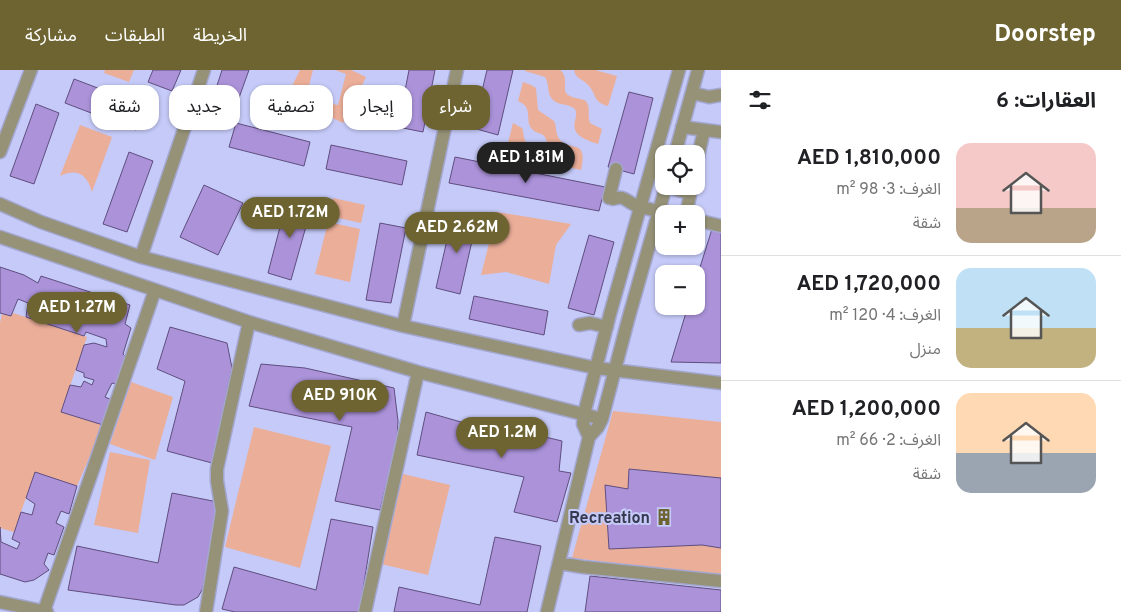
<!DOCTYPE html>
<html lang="ar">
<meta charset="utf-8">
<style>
body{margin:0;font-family:Overpass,"Noto Sans Arabic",sans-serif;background:#f6f6f6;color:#202124;direction:rtl;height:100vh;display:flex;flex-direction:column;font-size:19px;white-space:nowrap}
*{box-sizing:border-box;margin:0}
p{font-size:16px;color:#757577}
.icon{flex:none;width:28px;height:28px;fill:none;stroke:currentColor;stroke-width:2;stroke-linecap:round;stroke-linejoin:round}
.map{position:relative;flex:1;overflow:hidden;direction:ltr}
.details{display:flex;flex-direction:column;background:#fff;width:400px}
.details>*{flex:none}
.top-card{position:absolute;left:15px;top:15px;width:475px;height:45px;direction:rtl;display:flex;gap:10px}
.fabs{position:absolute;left:655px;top:75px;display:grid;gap:10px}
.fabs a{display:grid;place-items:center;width:50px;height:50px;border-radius:10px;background:#fff;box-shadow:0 1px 4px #0004;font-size:25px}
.price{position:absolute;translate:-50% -42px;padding:0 11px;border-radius:18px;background:#6d6431;color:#fff;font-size:16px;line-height:32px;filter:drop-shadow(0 1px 2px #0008)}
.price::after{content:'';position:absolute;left:50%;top:30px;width:15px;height:11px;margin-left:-8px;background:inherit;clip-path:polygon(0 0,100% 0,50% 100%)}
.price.on{background:#222;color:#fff}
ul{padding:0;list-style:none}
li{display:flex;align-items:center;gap:15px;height:125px;padding:0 25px}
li+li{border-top:1px solid #e0e0e0}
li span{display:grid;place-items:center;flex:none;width:140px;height:100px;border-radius:15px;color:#555}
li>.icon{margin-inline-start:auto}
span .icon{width:60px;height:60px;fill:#fffc;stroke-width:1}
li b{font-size:21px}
h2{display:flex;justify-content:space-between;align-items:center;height:60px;padding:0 25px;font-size:21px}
.chip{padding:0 18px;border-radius:15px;background:#fff;box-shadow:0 1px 4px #0004;font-size:18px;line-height:45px}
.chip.on{background:#6d6431;color:#fff}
header{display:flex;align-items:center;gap:30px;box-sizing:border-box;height:70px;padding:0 25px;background:#6d6431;color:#fff}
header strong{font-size:24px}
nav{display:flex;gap:28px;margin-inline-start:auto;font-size:18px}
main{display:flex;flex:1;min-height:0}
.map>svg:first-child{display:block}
</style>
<header>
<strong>Doorstep</strong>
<nav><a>الخريطة</a><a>الطبقات</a><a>مشاركة</a></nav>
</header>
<main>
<section class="details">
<h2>العقارات: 6<svg class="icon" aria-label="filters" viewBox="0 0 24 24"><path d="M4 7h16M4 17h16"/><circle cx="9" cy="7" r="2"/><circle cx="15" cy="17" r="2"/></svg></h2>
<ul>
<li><span style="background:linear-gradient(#f6c9c9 65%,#b9a48a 0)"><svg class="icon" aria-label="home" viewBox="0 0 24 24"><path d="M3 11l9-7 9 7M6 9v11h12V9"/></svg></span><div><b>AED 1,810,000</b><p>الغرف: 3 · 98 m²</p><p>شقة</p></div></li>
<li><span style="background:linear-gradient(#bfe0f5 60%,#c2b280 0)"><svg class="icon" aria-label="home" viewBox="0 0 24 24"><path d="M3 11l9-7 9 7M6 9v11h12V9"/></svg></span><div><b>AED 1,720,000</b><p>الغرف: 4 · 120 m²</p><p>منزل</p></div></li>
<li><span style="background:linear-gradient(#ffd9b3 60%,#9aa5b1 0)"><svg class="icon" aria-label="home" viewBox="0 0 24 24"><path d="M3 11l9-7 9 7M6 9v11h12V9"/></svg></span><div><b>AED 1,200,000</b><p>الغرف: 2 · 66 m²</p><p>شقة</p></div></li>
</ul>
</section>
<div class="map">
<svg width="721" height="542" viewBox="0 0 721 542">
<rect width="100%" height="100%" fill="#c5caf8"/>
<path fill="#ebae99" d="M105,0H134L129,12L104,3Z
M300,0H313L306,27L318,31L316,40L287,26Z
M335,0H351L366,7L343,53L324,44L327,33L338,35L346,4Z
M525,0H560C571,9 559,21 570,26C575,29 581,28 586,31C591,38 587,45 590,53L602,59L598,74C587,70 571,66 575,51C576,46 577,44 575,39C568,33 559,36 553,30C546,23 550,14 545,7L525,1Z
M574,0H595L617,6L608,36C592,32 597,23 587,14C581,8 576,9 574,0Z
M523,12L531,15L536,18L538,40L554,51C557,57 555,64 560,70C571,82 588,68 581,100L563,96C563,80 553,85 548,76C546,72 547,68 543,65C540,63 536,63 533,60C523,51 535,38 518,31Z
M513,53L522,58C524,62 523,68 526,72C529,77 537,77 542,82L544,92L505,85Z
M80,55L112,67L92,122C87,104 77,98 60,106Z
M333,128L365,135L361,153L329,146Z
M497,142L571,154L556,175L549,214L506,202L481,205Z
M328,152L360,159L350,212L315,204Z
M13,243L87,267L61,342L103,355L77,416L35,402L14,462L0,458V253L2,244L11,246Z
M131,312L173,327L155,390L110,374Z
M613,341L721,352V505L572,488Z
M254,357L331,376L300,498L225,477Z
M110,382L150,390L138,463L94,455Z
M403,404L450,415L428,505L381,494Z"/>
<path fill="#ab92d9" stroke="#5f4e7f" d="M153,0H181L172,21L148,12Z
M222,0H249L236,36L213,28Z
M409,0H435L423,62L398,57Z
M487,0H513L498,65L473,58Z
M74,9L145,36L136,60L65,33Z
M629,22L653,28L634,104L608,97Z
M36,34L59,43L34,114L10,106Z
M236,53L310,72L304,96L229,77Z
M331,75L407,91L402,115L326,99Z
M129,82L153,91L127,162L103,154Z
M455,87L605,117L599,141L449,113Z
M204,115L243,133L218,185L180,167Z
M287,130L312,135L291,210L268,203Z
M453,144L477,149L460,224L436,218Z
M380,153L406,158L391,233L366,230Z
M712,159L721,161V293L671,292L688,236H696V210Z
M589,165L614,172L594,245L568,238Z
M0,197L24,205L38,213L41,206L130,235L125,254L131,258L123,284L128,289L119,315L112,313L105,327L112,330L103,355L61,342L70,315L81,317L84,311L92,315L94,310L84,307V303L76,300L84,275L94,273L107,277L106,269L86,262L84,266L26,247L28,233L18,229L11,246L0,243Z
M474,226L548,241L544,265L469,249Z
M170,257L227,273L232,298L212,393L167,381L185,311L157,299Z
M261,294L305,298L394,318L398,351L397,371L380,440L335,431L352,357L249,336Z
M426,342L468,354L470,349L562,371L559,401L571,403L557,452L514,442L524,407L417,385Z
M629,399L721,408V478L702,475L609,479L605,415L628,419Z
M35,402L77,416L69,444L61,441L56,453L64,457L54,485L48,483L44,494L49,500L34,510L25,512L0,504V457L1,472L17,479L20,473L12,469L21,442L32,445L35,434L26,428Z
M172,423L218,432L203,518L198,527L184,535H176L68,520L77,476L158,493Z
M331,449L373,457L360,538L358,542H235L222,539L234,497L316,520Z
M495,467L541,476L527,542H394L399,517L480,535Z
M590,506L721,520V542H585Z"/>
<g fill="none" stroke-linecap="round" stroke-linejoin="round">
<g stroke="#a3a7cf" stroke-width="15">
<path id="minor" d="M692,23L709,27L721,25
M682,57L721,62
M0,82L31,0
M675,84L698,0
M696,96L704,60
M665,117L690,123
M609,128L616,99
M613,129C624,125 626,131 635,135C642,138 651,139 658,141
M0,134L41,152L141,187L403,256L596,298L721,313
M690,144L688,135L692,116
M696,150L721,156
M0,167L249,252L418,302L602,349
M141,187L204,0
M579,255L590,253L607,257
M403,256L457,0
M589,367L583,354L584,344L610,244L679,0
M559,493L583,497L721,511
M0,532L47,542
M44,541L155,220
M206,542L222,441L217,411V399L249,252
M365,542L418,302
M547,542L589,367L598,357L602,349L628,250L666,116"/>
</g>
<use href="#minor" stroke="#969278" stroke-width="12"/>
</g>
<defs>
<g id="building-bare" transform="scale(1.35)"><path d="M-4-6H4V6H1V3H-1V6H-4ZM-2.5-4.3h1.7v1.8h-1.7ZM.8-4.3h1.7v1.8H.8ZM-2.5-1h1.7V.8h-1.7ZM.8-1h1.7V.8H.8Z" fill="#6d6431" stroke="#c5caf8" stroke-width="2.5" paint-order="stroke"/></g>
</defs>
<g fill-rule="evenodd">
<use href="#building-bare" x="664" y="447"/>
</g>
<g text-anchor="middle" stroke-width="4" stroke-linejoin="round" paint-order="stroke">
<g font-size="16" font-weight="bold" fill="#36384f" stroke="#c5caf8" text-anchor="end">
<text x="650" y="453">Recreation</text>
</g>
</g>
</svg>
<div class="fabs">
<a><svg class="icon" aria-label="locate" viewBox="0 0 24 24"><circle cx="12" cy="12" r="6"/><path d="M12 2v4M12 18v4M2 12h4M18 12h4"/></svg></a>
<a>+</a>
<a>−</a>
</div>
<b class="price on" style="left:526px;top:114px">AED 1.81M</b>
<b class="price" style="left:290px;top:169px">AED 1.72M</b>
<b class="price" style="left:457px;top:184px">AED 2.62M</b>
<b class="price" style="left:77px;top:264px">AED 1.27M</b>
<b class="price" style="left:340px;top:352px">AED 910K</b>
<b class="price" style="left:502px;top:389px">AED 1.2M</b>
<div class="top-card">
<a class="chip on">شراء</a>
<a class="chip">إيجار</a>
<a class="chip">تصفية</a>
<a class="chip">جديد</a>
<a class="chip">شقة</a>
</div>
</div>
</main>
